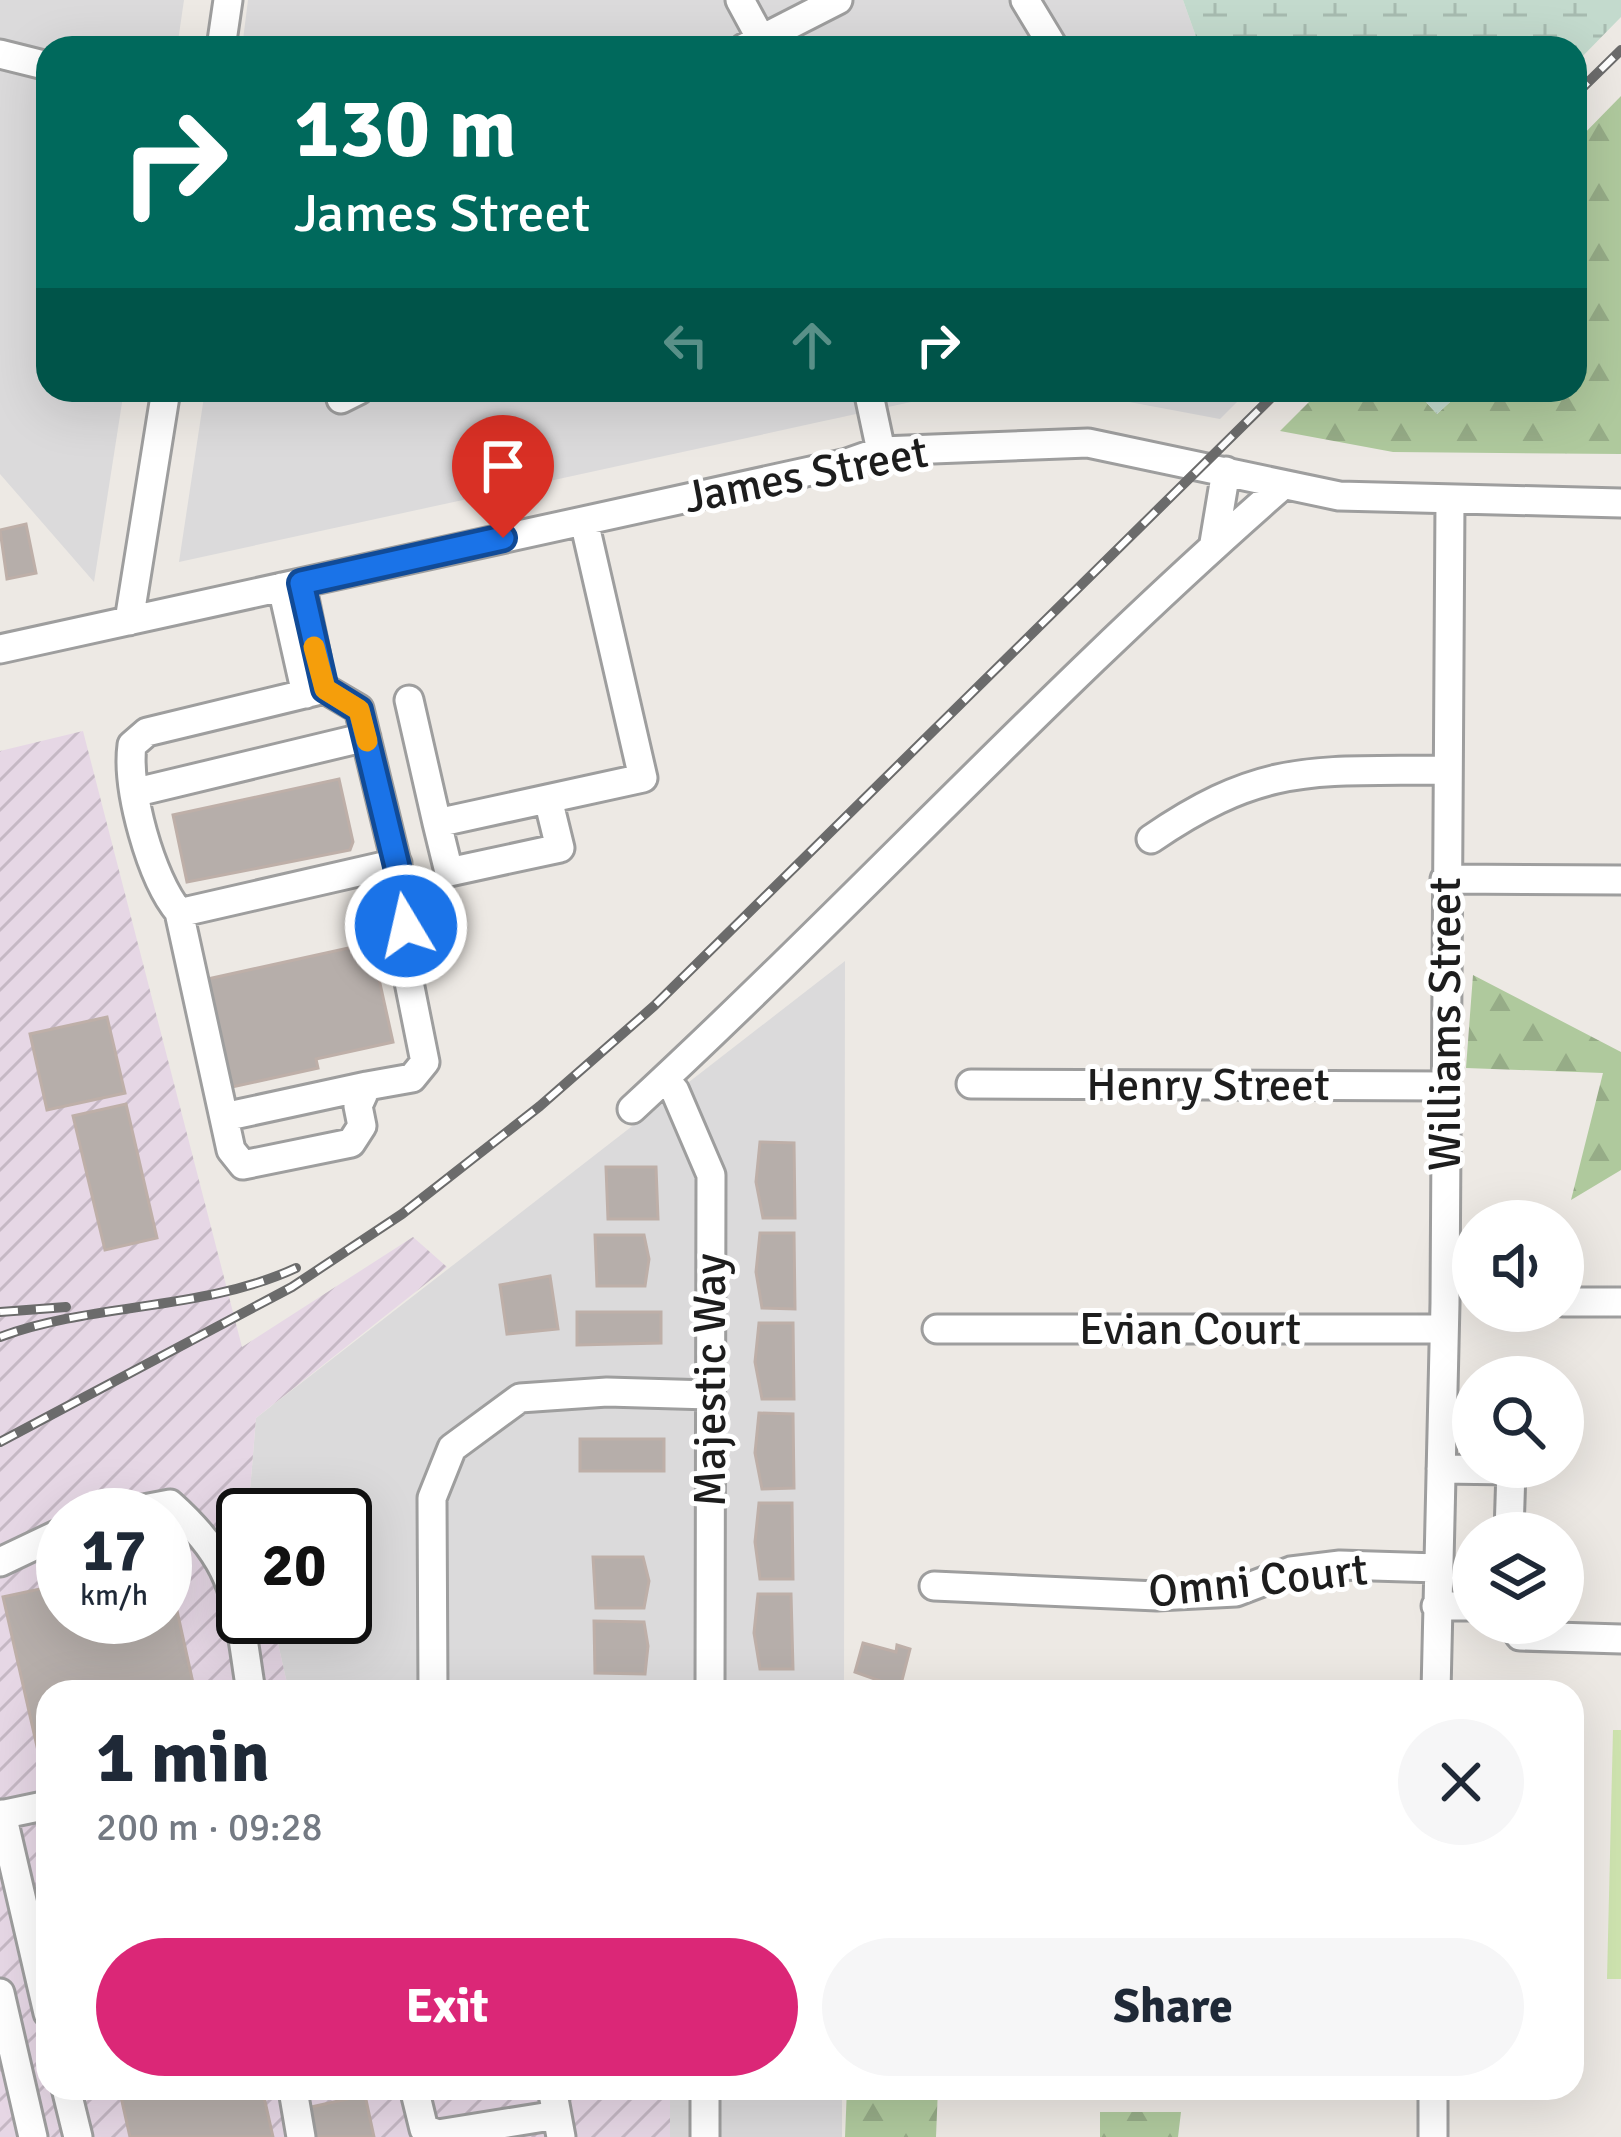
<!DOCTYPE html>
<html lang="en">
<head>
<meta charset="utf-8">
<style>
	:root { --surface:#fff; --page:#f6f6f7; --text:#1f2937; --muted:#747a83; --accent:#db2777 }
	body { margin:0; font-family:Signika,sans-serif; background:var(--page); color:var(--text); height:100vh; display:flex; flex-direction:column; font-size:45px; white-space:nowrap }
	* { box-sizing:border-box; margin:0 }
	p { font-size:39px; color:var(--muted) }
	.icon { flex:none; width:66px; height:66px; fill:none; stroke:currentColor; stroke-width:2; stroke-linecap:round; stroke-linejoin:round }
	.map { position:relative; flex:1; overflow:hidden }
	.side { position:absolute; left:36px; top:1680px; width:1548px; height:420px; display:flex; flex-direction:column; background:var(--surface); border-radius:36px; box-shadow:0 12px 48px #0002 }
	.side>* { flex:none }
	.guide { position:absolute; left:36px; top:36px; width:1551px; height:366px; border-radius:36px; box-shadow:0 12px 48px #0002; background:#00695c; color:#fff; overflow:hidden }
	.fabs { position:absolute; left:1452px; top:1200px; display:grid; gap:24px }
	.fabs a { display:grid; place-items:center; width:132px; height:132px; border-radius:50%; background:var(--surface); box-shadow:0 12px 48px #0002; font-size:60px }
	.speed { position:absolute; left:36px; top:1488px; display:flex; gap:24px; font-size:60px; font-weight:700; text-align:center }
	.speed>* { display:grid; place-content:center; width:156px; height:156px; border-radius:50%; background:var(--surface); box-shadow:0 12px 48px #0002; line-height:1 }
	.speed small { font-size:30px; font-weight:400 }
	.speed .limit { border:6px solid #111; border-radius:18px; background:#fff; color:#111 }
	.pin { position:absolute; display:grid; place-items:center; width:102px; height:102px; color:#fff; margin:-123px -51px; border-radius:50% 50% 50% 0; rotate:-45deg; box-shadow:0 0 12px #0007 }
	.pin .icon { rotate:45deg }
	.me { position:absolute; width:132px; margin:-66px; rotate:351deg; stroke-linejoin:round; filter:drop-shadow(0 0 9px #0008) }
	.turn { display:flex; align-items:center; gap:42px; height:252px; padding:0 60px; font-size:54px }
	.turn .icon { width:156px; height:156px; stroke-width:2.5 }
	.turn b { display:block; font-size:84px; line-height:102px }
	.lanes { display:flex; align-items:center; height:114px; padding:0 60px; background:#0003; justify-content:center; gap:60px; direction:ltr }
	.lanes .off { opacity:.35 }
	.round { display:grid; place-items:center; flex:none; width:126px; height:126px; border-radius:63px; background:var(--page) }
	.overview { display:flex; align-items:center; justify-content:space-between; height:204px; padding:0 60px }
	h1 { font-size:72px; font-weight:800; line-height:90px }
	.button { display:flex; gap:24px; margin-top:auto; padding:24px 60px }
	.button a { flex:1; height:138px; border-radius:72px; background:var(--accent); color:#fff; font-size:48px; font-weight:800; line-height:138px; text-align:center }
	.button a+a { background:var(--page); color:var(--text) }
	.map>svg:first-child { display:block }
	.residential { fill:#dbdadb }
	.industrial { fill:url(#industrial-furrows); fill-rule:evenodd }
	.grass { fill:#cee3af }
	.forest { fill:url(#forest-firs) }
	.wetland { fill:url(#wetland-marsh) }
	.building { fill:#b6aeaa; stroke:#beafa8; stroke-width:3 }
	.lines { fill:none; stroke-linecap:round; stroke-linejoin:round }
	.minor-casing { stroke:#9e9e9e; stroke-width:33 }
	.minor { stroke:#fff; stroke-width:27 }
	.rail-casing { stroke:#6b6b6b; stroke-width:10 }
	.rail { stroke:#fff; stroke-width:6; stroke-dasharray:18; stroke-linecap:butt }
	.route-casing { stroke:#114b97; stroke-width:30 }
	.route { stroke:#1a73e8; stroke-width:21 }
	.slow { stroke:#f59e0b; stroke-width:21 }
	.labels { text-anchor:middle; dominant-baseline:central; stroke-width:10; stroke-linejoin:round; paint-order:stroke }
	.street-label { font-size:45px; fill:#1d1d1d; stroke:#fff }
</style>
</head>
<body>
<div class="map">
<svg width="1621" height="2137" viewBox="0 0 1621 2137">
	<defs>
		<pattern id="industrial-furrows" width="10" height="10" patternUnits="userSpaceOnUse" patternTransform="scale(3)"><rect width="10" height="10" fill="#e6d7e5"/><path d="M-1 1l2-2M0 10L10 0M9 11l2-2" fill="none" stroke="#c5b8c4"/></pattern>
		<pattern id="forest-firs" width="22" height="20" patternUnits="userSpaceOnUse" patternTransform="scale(3)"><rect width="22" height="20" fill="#afc99d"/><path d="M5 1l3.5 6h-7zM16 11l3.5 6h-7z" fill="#96ac87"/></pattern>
		<pattern id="wetland-marsh" width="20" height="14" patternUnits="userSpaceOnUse" patternTransform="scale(3)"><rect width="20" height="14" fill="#c3dacd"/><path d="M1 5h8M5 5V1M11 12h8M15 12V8" fill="none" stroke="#a7bbb0"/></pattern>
	</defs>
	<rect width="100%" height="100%" fill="#ede9e4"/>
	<path class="residential" d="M0 0H184L177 48H48V390H124L94 582 0 474Z
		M248 0H1183L1200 48H242Z
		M205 390H1249L1220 419 1092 395 934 397 179 562Z
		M845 961 844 1692H289L272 1617H345V1515H248L256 1418Z
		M670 2088H842V2137H670Z"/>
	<path class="industrial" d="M83 731 242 1347 413 1237 447 1267 256 1418 248 1515H243V1617H272L289 1692H48V2088H670V2137H0V751ZM63 1515H165V1617H63Z"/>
	<path class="grass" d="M1613 1730H1621V1979H1607Z"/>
	<path class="forest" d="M1621 96V454L1393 452 1280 431 1321 390H1415L1437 414 1463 390H1575V143Z
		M1473 975 1621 1052V1170L1571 1200 1603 1073 1466 1068Z
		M847 2088H938L936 2137H845Z
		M1100 2112H1181L1178 2137H1100Z"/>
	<path class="wetland" d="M1183 0H1621V17L1575 64V48H1200Z
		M1415 390H1463L1437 414Z"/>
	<path class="building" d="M26 524 36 573 7 579 0 530Z
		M339 779 353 842 350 850 187 882 173 815Z
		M371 943 393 1042 316 1059 318 1068 232 1087 208 979Z
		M107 1017 125 1093 47 1110 30 1034Z
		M126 1104 157 1238 105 1250 73 1116Z
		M760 1142 794 1143 795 1218H763L756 1182Z
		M606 1167H656L658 1219H608Z
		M760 1233H794L795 1309 762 1308 756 1272Z
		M595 1235H644L649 1259 645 1286H597Z
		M550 1276 558 1329 507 1334 500 1285Z
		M577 1312H661V1343L577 1345Z
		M759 1323H793L794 1399H762L755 1362Z
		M759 1413 793 1414 794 1488 762 1489 755 1453Z
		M580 1439H664V1471H580Z
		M759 1503H792L793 1579H760L755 1542Z
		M593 1557H643L649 1581 644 1608H596Z
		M166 1561 195 1692H48V1772L43 1773 3 1597 63 1584V1617H165Z
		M758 1594H791L793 1669H760L754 1633Z
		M594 1621 644 1622 648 1646 645 1674 595 1673Z
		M863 1643 896 1652 897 1645 910 1649 900 1688 855 1672Z
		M758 1684H792L791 1692H758Z
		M594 1685 643 1686V1692H594Z
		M119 2088H262L273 2137H130Z
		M365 2095 374 2137H304L298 2110Z"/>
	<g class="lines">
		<g class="minor-casing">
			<path id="minor" d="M740 0 766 48
				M1025 0 1054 48
				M221 48 228 0
				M744 48 838 0
				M0 54 48 66
				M868 390 881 451
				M341 399 359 390
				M1214 543 1226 471
				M301 583 316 656
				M282 587 306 694
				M129 621 166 390
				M0 649 847 463 881 451 1088 443 1339 496 1621 503
				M325 689 359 709 404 895 403 952 425 1062 412 1078 367 1086 358 1106 362 1126 351 1143 243 1165 231 1150 179 912C151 879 126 789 132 745L147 732Z
				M409 700 437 823
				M137 792 366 737
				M548 799 560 848 449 872 437 823 643 778 584 521
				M1151 839C1265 761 1315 772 1447 770
				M1445 879 1621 880
				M179 913 397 863
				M665 1079 675 1091 711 1175 710 1692
				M971 1084 1445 1086
				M632 1109C853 905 1056 683 1283 485
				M224 1117 367 1086
				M1563 1302H1621
				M937 1329H1442
				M1441 1469 1511 1470 1509 1533
				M112 1515 170 1504C240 1566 237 1604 251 1692
				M0 1562 63 1532
				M934 1586 1157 1596 1236 1592 1291 1571 1340 1565 1438 1568
				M1436 1606H1473
				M1511 1623 1520 1636 1621 1639
				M433 1692 432 1498 452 1448 520 1398 607 1392 710 1395
				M1436 1692 1445 1303 1450 500
				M2 1814 48 2013
				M0 1815 48 1805
				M0 1993 33 2137
				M66 2088 78 2137
				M299 2088 294 2096 301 2137
				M414 2088 424 2129 438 2134 557 2115
				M552 2088 561 2137
				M705 2137V2088
				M1433 2137V2088"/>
		</g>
		<use href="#minor" class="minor"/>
		<g class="rail-casing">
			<path id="rail" d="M1575 95 1621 50
				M0 1312 66 1307
				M0 1337C95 1302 203 1311 296 1268
				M0 1442 292 1287 402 1214 540 1106 654 1006 1279 390"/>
		</g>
		<use href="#rail" class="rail"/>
	</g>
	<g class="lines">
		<g class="route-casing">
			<path id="route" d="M406 926 404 895 359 710 325 689 301 583 503 538"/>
		</g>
		<use href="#route" class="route"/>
		<path class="slow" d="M314 647 325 689 359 710 367 741"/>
	</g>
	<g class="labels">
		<g class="street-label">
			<text transform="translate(806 475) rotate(-11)">James Street</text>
			<text transform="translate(1445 1024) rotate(-90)">Williams Street</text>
			<text x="1208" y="1085">Henry Street</text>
			<text x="1190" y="1329">Evian Court</text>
			<text transform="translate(710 1380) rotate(-90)">Majestic Way</text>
			<text transform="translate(1258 1581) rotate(-6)">Omni Court</text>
		</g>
	</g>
</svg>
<div class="fabs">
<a><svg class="icon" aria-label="sound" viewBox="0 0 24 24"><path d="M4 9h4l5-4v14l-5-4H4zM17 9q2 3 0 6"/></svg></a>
<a><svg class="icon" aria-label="search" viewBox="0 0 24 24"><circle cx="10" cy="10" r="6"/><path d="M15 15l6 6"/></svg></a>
<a><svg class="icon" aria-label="layers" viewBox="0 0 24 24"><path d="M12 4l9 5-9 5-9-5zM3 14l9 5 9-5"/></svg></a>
</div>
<div class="speed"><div>17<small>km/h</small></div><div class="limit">20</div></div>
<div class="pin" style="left:503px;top:538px;background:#d93025"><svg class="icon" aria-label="arrive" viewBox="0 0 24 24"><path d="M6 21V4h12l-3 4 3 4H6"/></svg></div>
<svg class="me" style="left:406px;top:926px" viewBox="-20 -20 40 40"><circle r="17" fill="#1a73e8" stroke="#fff" stroke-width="3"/><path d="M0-11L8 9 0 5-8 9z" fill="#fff"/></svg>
<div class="guide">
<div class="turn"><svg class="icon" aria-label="right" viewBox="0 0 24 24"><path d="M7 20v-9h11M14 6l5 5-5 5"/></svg><div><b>130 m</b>James Street</div></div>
<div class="lanes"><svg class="icon off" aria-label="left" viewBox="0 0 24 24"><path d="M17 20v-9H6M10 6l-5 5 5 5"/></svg><svg class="icon off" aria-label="ahead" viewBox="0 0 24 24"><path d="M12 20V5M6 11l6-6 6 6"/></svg><svg class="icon" aria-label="right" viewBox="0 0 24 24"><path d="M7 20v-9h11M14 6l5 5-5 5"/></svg></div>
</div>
<section class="side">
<div class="overview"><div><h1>1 min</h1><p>200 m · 09:28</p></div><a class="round"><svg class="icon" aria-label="close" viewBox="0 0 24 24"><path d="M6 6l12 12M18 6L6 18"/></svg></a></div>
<div class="button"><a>Exit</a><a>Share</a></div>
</section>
</div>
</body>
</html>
